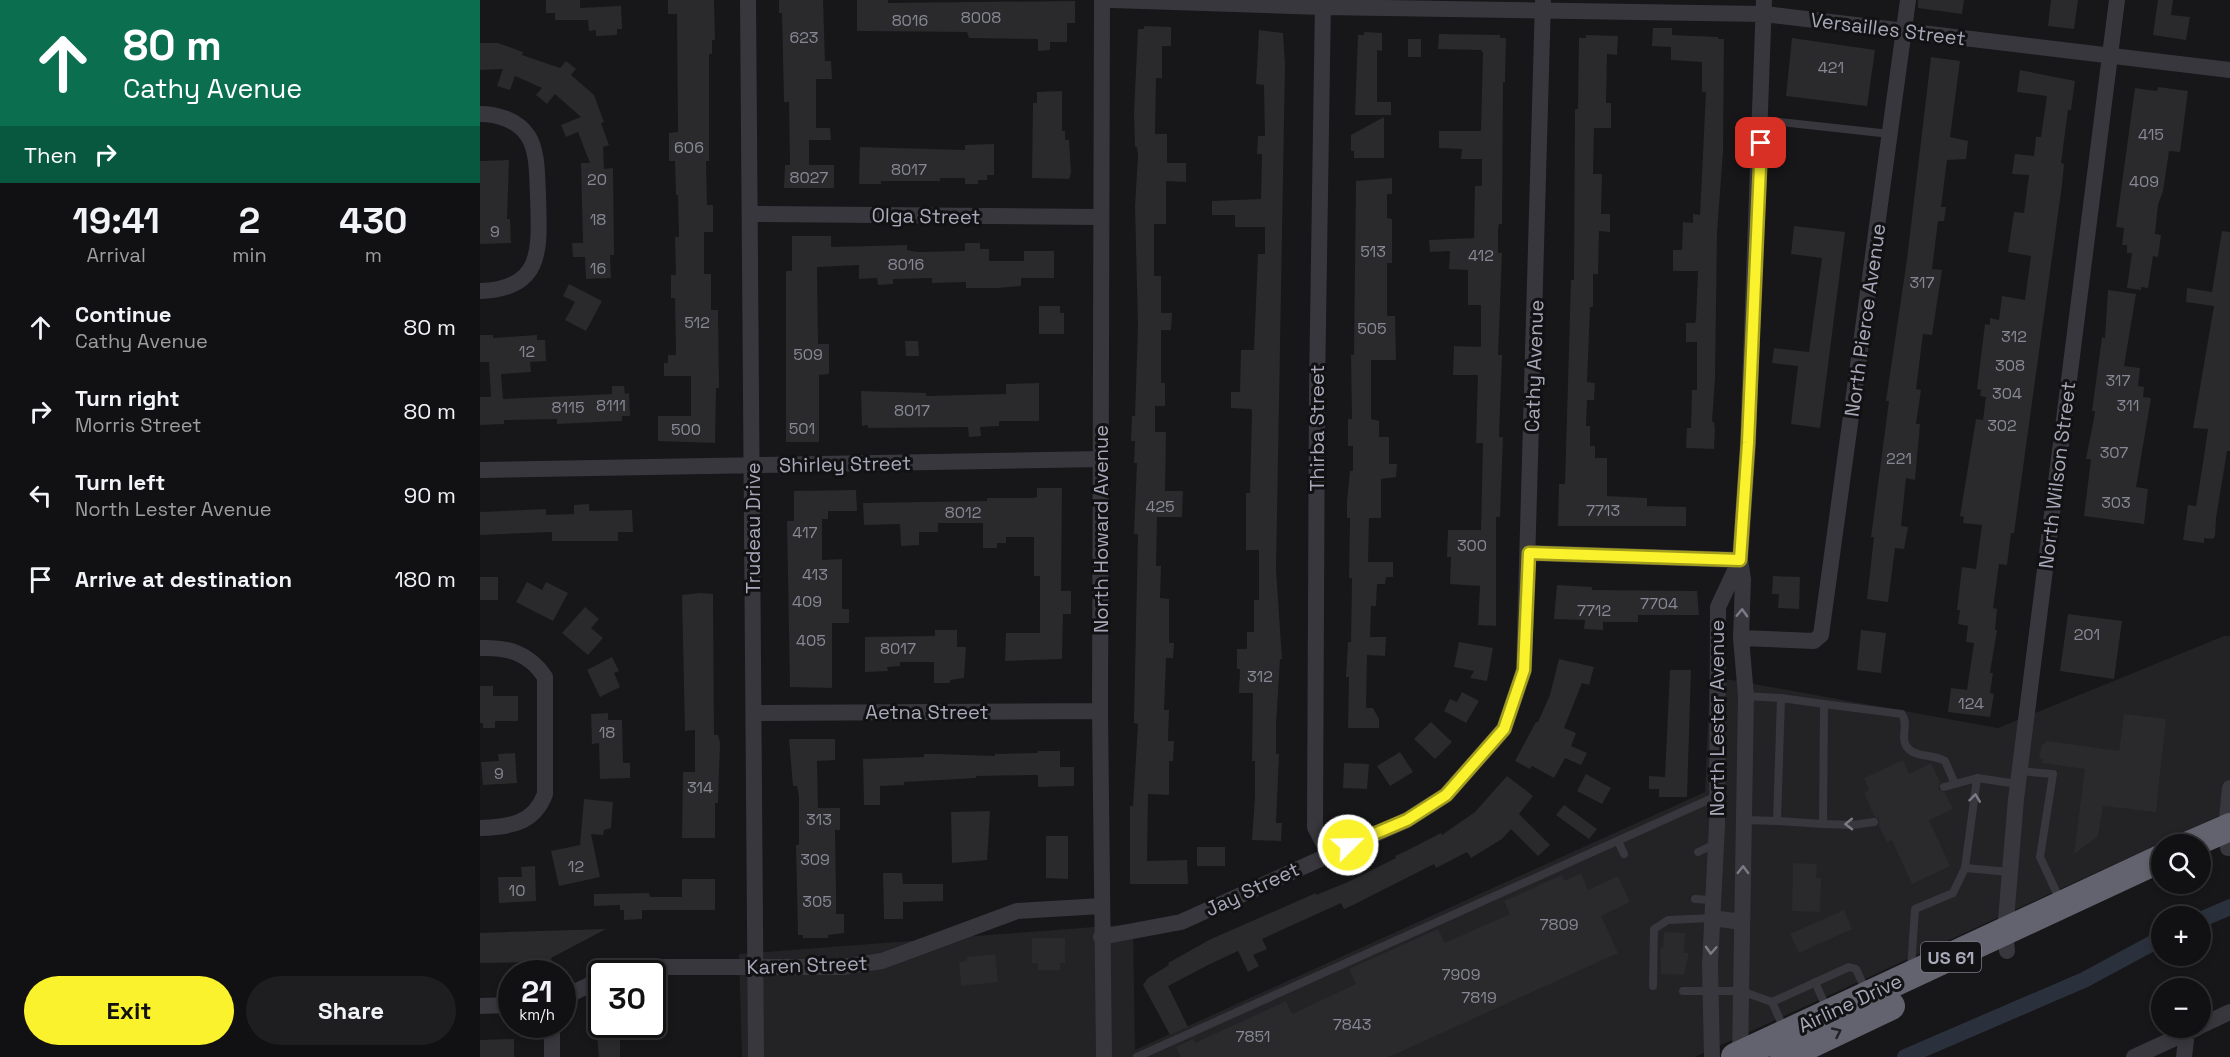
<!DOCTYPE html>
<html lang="en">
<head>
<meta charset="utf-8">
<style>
	:root { --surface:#111012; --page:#1e1e20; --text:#f1f3f6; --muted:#9c9d9f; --line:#303032; --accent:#faf22c }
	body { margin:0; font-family:"Space Grotesk",sans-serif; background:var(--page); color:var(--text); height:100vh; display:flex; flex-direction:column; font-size:22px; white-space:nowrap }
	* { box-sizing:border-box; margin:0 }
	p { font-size:20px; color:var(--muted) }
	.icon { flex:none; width:33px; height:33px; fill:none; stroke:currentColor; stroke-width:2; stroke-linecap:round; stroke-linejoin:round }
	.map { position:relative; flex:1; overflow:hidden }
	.drawer { display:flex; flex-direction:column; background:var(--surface); width:480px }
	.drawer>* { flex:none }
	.banner { background:#0b6e4f; color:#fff; overflow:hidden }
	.buttons { position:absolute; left:1671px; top:834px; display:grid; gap:12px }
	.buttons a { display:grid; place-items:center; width:60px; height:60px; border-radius:50%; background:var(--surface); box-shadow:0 3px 9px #0003,0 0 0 2px var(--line); font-size:30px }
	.speed { position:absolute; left:18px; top:960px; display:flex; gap:12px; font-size:30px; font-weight:700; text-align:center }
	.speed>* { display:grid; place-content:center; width:78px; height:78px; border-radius:50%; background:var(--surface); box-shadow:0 3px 9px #0003,0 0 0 2px var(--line); line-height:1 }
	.speed small { font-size:15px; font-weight:400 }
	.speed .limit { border:3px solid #111; border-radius:9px; background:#fff; color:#111 }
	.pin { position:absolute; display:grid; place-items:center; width:51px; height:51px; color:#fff; margin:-26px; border-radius:12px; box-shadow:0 3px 9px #0006 }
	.me { position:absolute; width:66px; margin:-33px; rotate:67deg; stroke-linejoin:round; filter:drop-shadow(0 0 4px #0008) }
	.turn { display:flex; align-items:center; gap:21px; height:126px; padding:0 24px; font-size:27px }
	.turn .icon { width:78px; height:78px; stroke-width:2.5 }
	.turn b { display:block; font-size:42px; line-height:51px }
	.then { display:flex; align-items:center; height:57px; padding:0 24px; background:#0003; gap:12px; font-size:22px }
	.eta { display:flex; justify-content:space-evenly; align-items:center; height:102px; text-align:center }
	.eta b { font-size:36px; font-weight:800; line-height:42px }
	.primary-button { display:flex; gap:12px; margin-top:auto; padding:12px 24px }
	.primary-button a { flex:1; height:69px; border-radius:36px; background:var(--accent); color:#111; font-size:24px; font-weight:800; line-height:69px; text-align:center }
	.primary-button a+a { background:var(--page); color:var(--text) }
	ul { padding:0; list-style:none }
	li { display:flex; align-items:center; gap:18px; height:84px; padding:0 24px }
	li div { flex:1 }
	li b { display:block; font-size:22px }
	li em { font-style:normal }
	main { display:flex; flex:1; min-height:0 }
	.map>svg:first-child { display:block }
	.built { fill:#232225 }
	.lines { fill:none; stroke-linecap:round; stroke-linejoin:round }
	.canal { stroke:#2b303d; stroke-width:16 }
	.building { fill:#2a292c }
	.lane { stroke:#38373d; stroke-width:8 }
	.street { stroke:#38373d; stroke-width:16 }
	.highway { stroke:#63636f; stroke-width:28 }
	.oneway { stroke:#7b7b87 }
	.oneway2 { stroke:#222125 }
	.route-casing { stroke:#a29d1d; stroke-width:15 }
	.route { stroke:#faf22c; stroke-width:10 }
	.labels { text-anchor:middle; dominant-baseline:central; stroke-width:6; stroke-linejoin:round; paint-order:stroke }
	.number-label { font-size:16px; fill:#878895 }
	.shield { fill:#121113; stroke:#7a7b87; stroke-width:1.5 }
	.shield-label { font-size:18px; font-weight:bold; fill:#a7a8b9 }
	.street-label { font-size:20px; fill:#a7a8b9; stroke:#121113 }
</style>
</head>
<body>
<main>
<section class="drawer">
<div class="banner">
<div class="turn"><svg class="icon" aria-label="ahead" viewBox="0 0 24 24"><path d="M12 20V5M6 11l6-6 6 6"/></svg><div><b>80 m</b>Cathy Avenue</div></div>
<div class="then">Then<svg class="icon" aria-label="right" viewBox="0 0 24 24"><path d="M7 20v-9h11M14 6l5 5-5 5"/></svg></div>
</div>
<div class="eta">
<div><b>19:41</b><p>Arrival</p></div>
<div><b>2</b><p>min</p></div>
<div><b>430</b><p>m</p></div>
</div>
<ul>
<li><svg class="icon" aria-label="ahead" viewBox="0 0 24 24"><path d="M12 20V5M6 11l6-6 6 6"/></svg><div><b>Continue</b><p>Cathy Avenue</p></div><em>80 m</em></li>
<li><svg class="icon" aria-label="right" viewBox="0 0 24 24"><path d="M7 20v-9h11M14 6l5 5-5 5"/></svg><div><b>Turn right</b><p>Morris Street</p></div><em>80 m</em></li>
<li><svg class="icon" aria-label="left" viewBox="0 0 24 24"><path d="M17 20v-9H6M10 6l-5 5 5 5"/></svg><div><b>Turn left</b><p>North Lester Avenue</p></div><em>90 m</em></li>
<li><svg class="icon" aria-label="arrive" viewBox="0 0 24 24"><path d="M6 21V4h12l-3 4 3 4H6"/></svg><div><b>Arrive at destination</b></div><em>180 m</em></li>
</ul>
<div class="primary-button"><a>Exit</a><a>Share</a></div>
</section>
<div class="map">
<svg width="1750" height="1057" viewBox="0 0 1750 1057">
	<rect width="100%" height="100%" fill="#171618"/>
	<path class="built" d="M1744 636H1750V811L1215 1057H262L259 954 653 924 655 1050 1225 792 1230 676 1518 728Z"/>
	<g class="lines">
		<path class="canal" d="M1720 920 1750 907
			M1425 1057 1604 980 1682 938"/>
	</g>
	<path class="building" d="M66 0H100V8L141 6 142 29H137V35L116 36V30L109 31 108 20H75V13H66Z
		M188 0H234L235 40H232V54H229V161H226L227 205H233V232H224V274H231V310H238L239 388H236L235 443 178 441V416H211V376H184V363H188V355H196L195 298H191V275H196L195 237H199L198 195H196L195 161H189V133L198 132 197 14H188Z
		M299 0H343L345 61H351L352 79H336V128H350L351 140H329V165H354V188H304L305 165H310L309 102H304L302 13H299Z
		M377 0H408V3L595 1V23H587V42H570V50L558 51V39L489 38 487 32 377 31Z
		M1438 0H1484L1482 14 1438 8Z
		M1571 0H1598L1594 29 1568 26Z
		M1678 0H1693L1691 15 1710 17 1706 40 1673 35Z
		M664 26 691 27V46H682V78H676L675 134H687V163H706V182L686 181V224H674V276H681V313H692L691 330H681V383H685V406H675V432H686L685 491H703L702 517H677L676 566H681L680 598 689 599V643H694L693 658H686L684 710H689L688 741H694L693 761H689V795L668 794 667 861 707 860 708 884H650V806H653L658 724 654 723V718L658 534H654L657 463H654L655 441H651L652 416H655L658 325 655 206 658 155 657 147H655L654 113 658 29H664Z
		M1173 28H1192V35L1238 37V39H1244L1243 151 1237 233 1235 378 1232 422H1234L1235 429 1234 449 1206 448 1207 428H1211L1212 390H1217V342H1206V323H1215L1216 319 1218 271H1193V250H1202L1203 222 1213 223V214L1220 215 1226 92H1222V62L1191 60V47L1172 46Z
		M779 30 803 33 805 65 796 570 802 659H800L796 725V754H799L796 823H802L801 841 772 840 775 796V761H772L773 693H759L760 669H757V649H767V632H774V600H779V550H766V493H770L772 411 771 409 751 408V392H760L761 350H774L778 254H785V227H755V215H732V201L781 199 782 154H777L778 136H785L784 85 776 84Z
		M884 32 902 33V51L897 50V102H911V115H875L878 35H884Z
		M959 34 1020 35V38H1026L1025 82H1023L1022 224H1019L1018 229V253H1022L1018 355H1022L1019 437H1023L1020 517H1016V626L998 625 1000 586 970 584 971 557H967L968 530H1001L1003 443H996L998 375H973L974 346 1001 347V305H988V270L969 269 970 251 950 252 949 240 994 238 995 186H1002V159H981L982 149 959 148V131H1001L1003 53 1001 50 958 49Z
		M1106 35 1138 36 1137 55 1127 54 1126 103H1131V128H1114L1113 174H1122L1121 214H1130V232L1119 231 1118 274H1113V307H1110L1107 382 1115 383 1114 400H1107L1106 426H1110V446H1115V458H1127V496L1167 498V506L1206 507V526H1078L1079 484H1085L1091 280H1094L1095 109H1098L1099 38H1106Z
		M1312 38 1395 50 1387 106 1306 96Z
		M928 39H941V57H928Z
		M0 43H18L43 52 42 55 80 68 86 61 96 69 91 75 114 95 124 122 121 123 129 145 123 147 124 169 133 168 134 255H130L131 278 106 279 105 257H93L92 243H103L101 163H110L98 132 86 137 81 125 101 117 75 94 67 104 56 95 62 88 35 76 30 90 17 86 23 69 0 70Z
		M1451 57 1480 61 1470 137 1488 141 1486 159 1467 160 1461 207H1466L1464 221H1458L1452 269 1462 270 1452 335 1443 334 1436 389 1441 390 1436 424H1440L1435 480 1426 478 1421 526 1428 527 1424 549 1415 548 1408 602 1387 599 1394 537H1391L1409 401H1406L1427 259Z
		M1540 70 1595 81 1591 110H1588L1581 163 1584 164 1582 185 1534 533H1531L1527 565 1519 564 1513 608 1517 609 1515 630H1517L1510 673H1513L1510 693 1514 694 1510 717 1468 712 1471 688 1487 690 1494 643 1486 642 1488 626 1478 624 1480 610H1477L1482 567 1496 569 1502 525 1483 523 1484 517 1480 516 1496 419 1503 420 1506 397 1500 396 1501 390 1497 389 1505 324 1510 325V318L1519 320 1522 296 1545 300 1551 256 1528 252 1534 212 1544 213 1549 175 1532 174 1535 154 1554 156 1556 137H1561L1567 96 1537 92Z
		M1678 87 1708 91 1700 152 1689 151 1683 191 1678 205 1675 234 1681 235 1678 257 1673 256 1668 288 1661 287V290L1647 288 1652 253H1647V245H1642L1644 228 1636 227 1655 88 1677 91Z
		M582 91V131H585V140H589L591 173 589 179 552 178 553 103H557V92Z
		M904 117V158H874V151H871V135Z
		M514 144V175H507V180H498V184H485V178H460V181H401V184H379L380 147 485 150V145Z
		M29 160 27 219H30L31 243 0 244V161Z
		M912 178V194H907V218L912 219V263H907V316H915L916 360H891V419L899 421V437H909V464H917L916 477 901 479V518H889L888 562H913V577H906L905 584H897L896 606H891L890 637H906L905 656 887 655 886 708H893L899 719V728H868L869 677H866L868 642H871L872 578H869L870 518H867V502L870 471H873V446H868V419H872L871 355H874L876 181Z
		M1314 226 1365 232 1340 428 1311 424 1318 366 1292 363 1294 348 1329 352 1342 258 1311 254Z
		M1742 231 1750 232V451H1747L1736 518 1735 536 1733 539 1724 538V543L1703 540 1708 505 1716 506 1723 463 1728 429 1713 428 1734 306 1706 302 1707 288 1732 292Z
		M312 236H351V247L427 245V250L437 252 485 251V243H500V249H509V261H544V251H574V278H541V286L517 288H486V282L452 283V278L413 279V284L398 285 397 278 379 279V265L337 267 338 344H349V374L339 375V442H306V271H312Z
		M89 284 122 301 106 331 85 320 95 302 83 296Z
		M1628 290 1656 294 1644 366 1660 368 1658 386 1664 387 1663 397 1671 398 1656 487 1668 489 1664 524 1604 516 1611 459H1606L1614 418 1615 411H1612L1622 337 1625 338Z
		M559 306H580V313H584V334H559Z
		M0 335H13V338L57 335V340H65L66 361 50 362 51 372 21 374 23 399 132 394V386H144L145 394 149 393 150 416H142V421L77 424V419L24 420V424L0 425V397H11L9 362H0Z
		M425 341H438L439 356H426Z
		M559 383V421H519V426L500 427 501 436 489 437 488 427 388 428V425L382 426 381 391 446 393V396L526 394V384Z
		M557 488H582L581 591H591V614H583L582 659 525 661 526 633H560V576H554V537H526V543H517V548H503V523H458V532H439V545L421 546 420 524 384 525 383 503 507 501V498H552L557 497Z
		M376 490 377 511H348V519H342V560L362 559V609H369V623H352V688L310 687 307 521H314V491Z
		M109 504V511L152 510 153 532H138V541H72V532L0 535V512L66 509V515L94 514V505Z
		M1293 576 1320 577 1319 609 1298 608 1299 594H1292Z
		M0 577H18V600H0Z
		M47 582 62 590 66 582 88 593 73 621 36 602Z
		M1077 585 1112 587V590L1217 591 1219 615H1158V622H1123V630L1104 629 1105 620 1074 619Z
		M220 593 233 594 234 735H238L240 743 238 803H235V838H202L203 772H215V730L205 731 202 595Z
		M105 607 119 619 111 628 123 638 108 655 82 633Z
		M1588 614 1642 621 1634 679 1580 671Z
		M455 630H477V647H486L484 678 470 680V683H454V662H420V666L407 667 408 671 385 672V637L455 636Z
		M1381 630 1406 633 1401 673 1377 670Z
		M979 642 1013 648 1007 681 990 678 994 671 974 667Z
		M132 657 139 671 134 673 140 687 120 697 107 670Z
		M1079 659 1114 667 1109 685 1102 683 1084 728 1096 733 1091 746 1107 753 1101 765 1085 758 1074 778 1052 766 1050 769 1035 761 1056 722H1058L1070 695Z
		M1190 670H1211L1207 797H1179V789H1169V776L1185 777Z
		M0 686H13V696H38V721H15V728H3V723H0Z
		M982 692 999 701 986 723 964 711 970 699 977 702Z
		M128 713V720H142L143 763H150V778L120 779 119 743 112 744 111 714Z
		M1644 714 1686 719 1676 812 1623 806 1618 836 1594 854 1605 769 1562 763 1563 759H1559L1562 744H1565L1566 741 1639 751Z
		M951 722 972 742 955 759 934 739Z
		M309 739H355V760L337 761 338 808H360V830H355L356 893V914H364V933L348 935V938H323V935H318L316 845H319V797L317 786H313Z
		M558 751H580V767H594V786L558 787V775L496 776V778L424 782V785L400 786V805H384L383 759 444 757V754H457L515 756V754L558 753Z
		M920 752 933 772 910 786 897 766Z
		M35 753 37 783 3 785 1 762 19 761 18 754Z
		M1423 760 1429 774 1451 763 1460 782 1458 789 1465 793 1473 809 1449 820 1470 866 1432 884 1412 840 1407 842 1399 826V819L1394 816 1384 793 1389 790 1384 778Z
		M864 763 889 764 887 789 863 788Z
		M1106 774 1131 788 1122 804 1097 791Z
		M1027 776 1053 796 1039 814 1070 845 1058 856 1031 829 1022 839 991 858 987 852 956 868 954 864 871 906 864 909 861 903 782 939 787 949 773 955 779 966 768 972 758 951 730 964 688 986 708 1027 690 1035 663 985 668 978 689 965 688 963 731 939 836 893V895L868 882 916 858 915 856 928 850 961 833 962 835 995 812Z
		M104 799 133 802 131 828 124 830 123 835 111 834 120 877 79 886 71 851 100 845Z
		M1084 805 1117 829 1109 839 1076 815Z
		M510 811 507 860 472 863 471 812Z
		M566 836H588V879L566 878Z
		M717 847H745V866H717Z
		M1313 863 1337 864 1336 878H1341L1340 912 1312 911Z
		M55 866 56 901 19 903 18 877H42L41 867Z
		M403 873H422L423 884H463V901L423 902V919H404Z
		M1101 873 1108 890 1138 876 1150 902 1121 916 1138 953 909 1057H701L696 1047 713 1039 715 1043 806 1001 812 1014 876 984 869 969 958 929 965 943 1030 914 1024 901 1082 875 1085 881Z
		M202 879H235V910H162V919L144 920V910H140V905L114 906V894L169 893 170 897H202Z
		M1364 910 1372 929 1319 953 1310 934Z
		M126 929 71 958 72 962 0 963V933Z
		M1184 932 1205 933 1204 953H1209L1204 975 1181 974 1180 947 1183 948Z
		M552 938H585V963H580V970H558V963H552Z
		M515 954 518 982 481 986 479 962 487 961V957Z
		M116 1024H140V1057H119Z
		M34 1039V1057H0V1040Z"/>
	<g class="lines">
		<path class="lane" d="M1282 120 1410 134
			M1266 696 1301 698 1297 821 1343 824 1344 704 1422 714C1427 722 1424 729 1424 738 1425 759 1452 753 1465 761L1475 784
			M1301 698 1344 704
			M1539 771 1573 774 1560 857 1581 902
			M1464 787 1497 778 1538 784
			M1264 820 1297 821
			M1343 824 1372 825 1394 822
			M1138 841 1144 854
			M1218 852 1235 844
			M1485 868 1530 872
			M1215 899 1233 900
			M1431 969 1435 909 1473 893 1485 868 1497 778
			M1335 982 1347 1009
			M1173 986 1174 929 1188 920 1232 918
			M1203 991H1261L1292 1002 1305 1031
			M1292 1002 1369 967 1376 969 1386 991
			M657 1057 1237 796"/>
		<path class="street" d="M268 0 276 1057
			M622 0 620 711 624 1057
			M632 0 843 7 1284 14 1750 70
			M843 0 837 388 835 827 849 854
			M0 114C17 114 38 120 48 136 58 151 57 177 58 195 59 245 66 289 0 291
			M271 214 620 217
			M0 470 622 459
			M1049 553 1260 560
			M1261 638 1334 641 1341 635 1428 0
			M0 648C28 647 49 653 65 677V794C54 824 29 827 0 828
			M274 713 620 711
			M1748 848 1746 829 1750 788
			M1232 918 1262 922
			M621 937 701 922 927 820 966 795 1024 729 1044 670 1063 0
			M1527 951 1525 932 1536 799 1637 0
			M133 974 147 967H362L402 961 537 911 621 906
			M82 998 122 979
			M0 1006 32 1005
			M72 1024V1057
			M1720 1026 1750 1012
			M1232 1057 1230 965 1237 825 1238 607 1260 560
			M1260 1057 1266 696 1261 638 1263 579 1260 560 1268 443 1284 0
			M1654 1057 1717 1028
			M1704 1057 1707 1032"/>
		<path class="highway" d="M1711 844 1750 827
			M1255 1057 1682 858
			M1304 1057 1411 1006"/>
	</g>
	<defs><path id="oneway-chevron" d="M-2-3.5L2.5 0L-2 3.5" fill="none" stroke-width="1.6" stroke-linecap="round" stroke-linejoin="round" transform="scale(1.5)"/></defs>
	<g class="oneway">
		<use href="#oneway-chevron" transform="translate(1262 613) rotate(-88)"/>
		<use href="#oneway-chevron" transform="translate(1495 798) rotate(-83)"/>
		<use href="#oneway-chevron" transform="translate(1369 824) rotate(179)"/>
		<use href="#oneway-chevron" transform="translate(1263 870) rotate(-89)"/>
		<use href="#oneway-chevron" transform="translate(1231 950) rotate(93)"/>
	</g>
	<use class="oneway2" href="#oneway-chevron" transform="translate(1357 1032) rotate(-25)"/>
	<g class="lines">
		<g class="route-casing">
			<path id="route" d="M868 845 927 820 966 795 1024 729 1044 670 1049 553 1260 560 1268 443 1281 143"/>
		</g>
		<use href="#route" class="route"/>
	</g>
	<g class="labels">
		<g class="number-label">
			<text x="501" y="17">8008</text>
			<text x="430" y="20">8016</text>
			<text x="324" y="37">623</text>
			<text x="1351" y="67">421</text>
			<text x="1671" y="134">415</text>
			<text x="209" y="147">606</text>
			<text x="429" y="169">8017</text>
			<text x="329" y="177">8027</text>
			<text x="117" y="179">20</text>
			<text x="1664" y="181">409</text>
			<text x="118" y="219">18</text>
			<text x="15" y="231">9</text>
			<text x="893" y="251">513</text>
			<text x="1001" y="255">412</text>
			<text x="426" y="264">8016</text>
			<text x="118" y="268">16</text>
			<text x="1442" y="282">317</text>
			<text x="217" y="322">512</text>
			<text x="892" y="328">505</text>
			<text x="1534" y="336">312</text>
			<text x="47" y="351">12</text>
			<text x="328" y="354">509</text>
			<text x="1530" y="365">308</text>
			<text x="1638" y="380">317</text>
			<text x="1527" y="393">304</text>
			<text x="131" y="405">8111</text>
			<text x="1648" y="405">311</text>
			<text x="88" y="407">8115</text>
			<text x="432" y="410">8017</text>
			<text x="1522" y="425">302</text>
			<text x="322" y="428">501</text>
			<text x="206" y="429">500</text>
			<text x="1634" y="452">307</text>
			<text x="1419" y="458">221</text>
			<text x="1636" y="502">303</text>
			<text x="680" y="506">425</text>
			<text x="1123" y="510">7713</text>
			<text x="483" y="512">8012</text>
			<text x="325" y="532">417</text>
			<text x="992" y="545">300</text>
			<text x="335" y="574">413</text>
			<text x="327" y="601">409</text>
			<text x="1179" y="603">7704</text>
			<text x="1114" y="610">7712</text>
			<text x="1607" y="634">201</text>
			<text x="331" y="640">405</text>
			<text x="418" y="648">8017</text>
			<text x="780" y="676">312</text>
			<text x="1491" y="703">124</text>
			<text x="127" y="732">18</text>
			<text x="19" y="773">9</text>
			<text x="220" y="787">314</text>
			<text x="339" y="819">313</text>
			<text x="335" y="859">309</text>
			<text x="96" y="866">12</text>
			<text x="37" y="890">10</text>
			<text x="337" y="901">305</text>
			<text x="1079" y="924">7809</text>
			<text x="981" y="974">7909</text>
			<text x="999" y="997">7819</text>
			<text x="872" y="1024">7843</text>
			<text x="773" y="1036">7851</text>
		</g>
		<rect class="shield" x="1441" y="942" width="60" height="30" rx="4.5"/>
		<g class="shield-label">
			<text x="1471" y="957">US 61</text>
		</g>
		<g class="street-label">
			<text transform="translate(1408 29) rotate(7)">Versailles Street</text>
			<text transform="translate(446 216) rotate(1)">Olga Street</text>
			<text transform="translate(1385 320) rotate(-82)">North Pierce Avenue</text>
			<text transform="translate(1054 366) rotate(-88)">Cathy Avenue</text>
			<text transform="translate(837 428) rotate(-90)">Thirba Street</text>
			<text transform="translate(365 464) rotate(-1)">Shirley Street</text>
			<text transform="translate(1577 475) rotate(-83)">North Wilson Street</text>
			<text transform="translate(273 528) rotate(-90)">Trudeau Drive</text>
			<text transform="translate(621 529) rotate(-90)">North Howard Avenue</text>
			<text x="447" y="712">Aetna Street</text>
			<text transform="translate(1237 718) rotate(-90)">North Lester Avenue</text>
			<text transform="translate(772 889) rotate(-25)">Jay Street</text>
			<text transform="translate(327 965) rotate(-2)">Karen Street</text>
			<text transform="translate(1370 1003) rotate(-25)">Airline Drive</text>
		</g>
	</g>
</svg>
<div class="buttons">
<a><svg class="icon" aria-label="search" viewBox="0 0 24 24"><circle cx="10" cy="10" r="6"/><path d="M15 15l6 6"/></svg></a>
<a>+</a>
<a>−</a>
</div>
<div class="speed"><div>21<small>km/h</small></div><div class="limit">30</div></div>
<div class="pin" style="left:1281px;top:143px;background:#d93025"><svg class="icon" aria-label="arrive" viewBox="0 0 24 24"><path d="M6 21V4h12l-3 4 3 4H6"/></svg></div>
<svg class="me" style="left:868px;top:845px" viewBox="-20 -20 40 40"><circle r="17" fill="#faf22c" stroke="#fff" stroke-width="3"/><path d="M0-11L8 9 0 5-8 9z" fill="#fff"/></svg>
</div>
</main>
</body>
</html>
